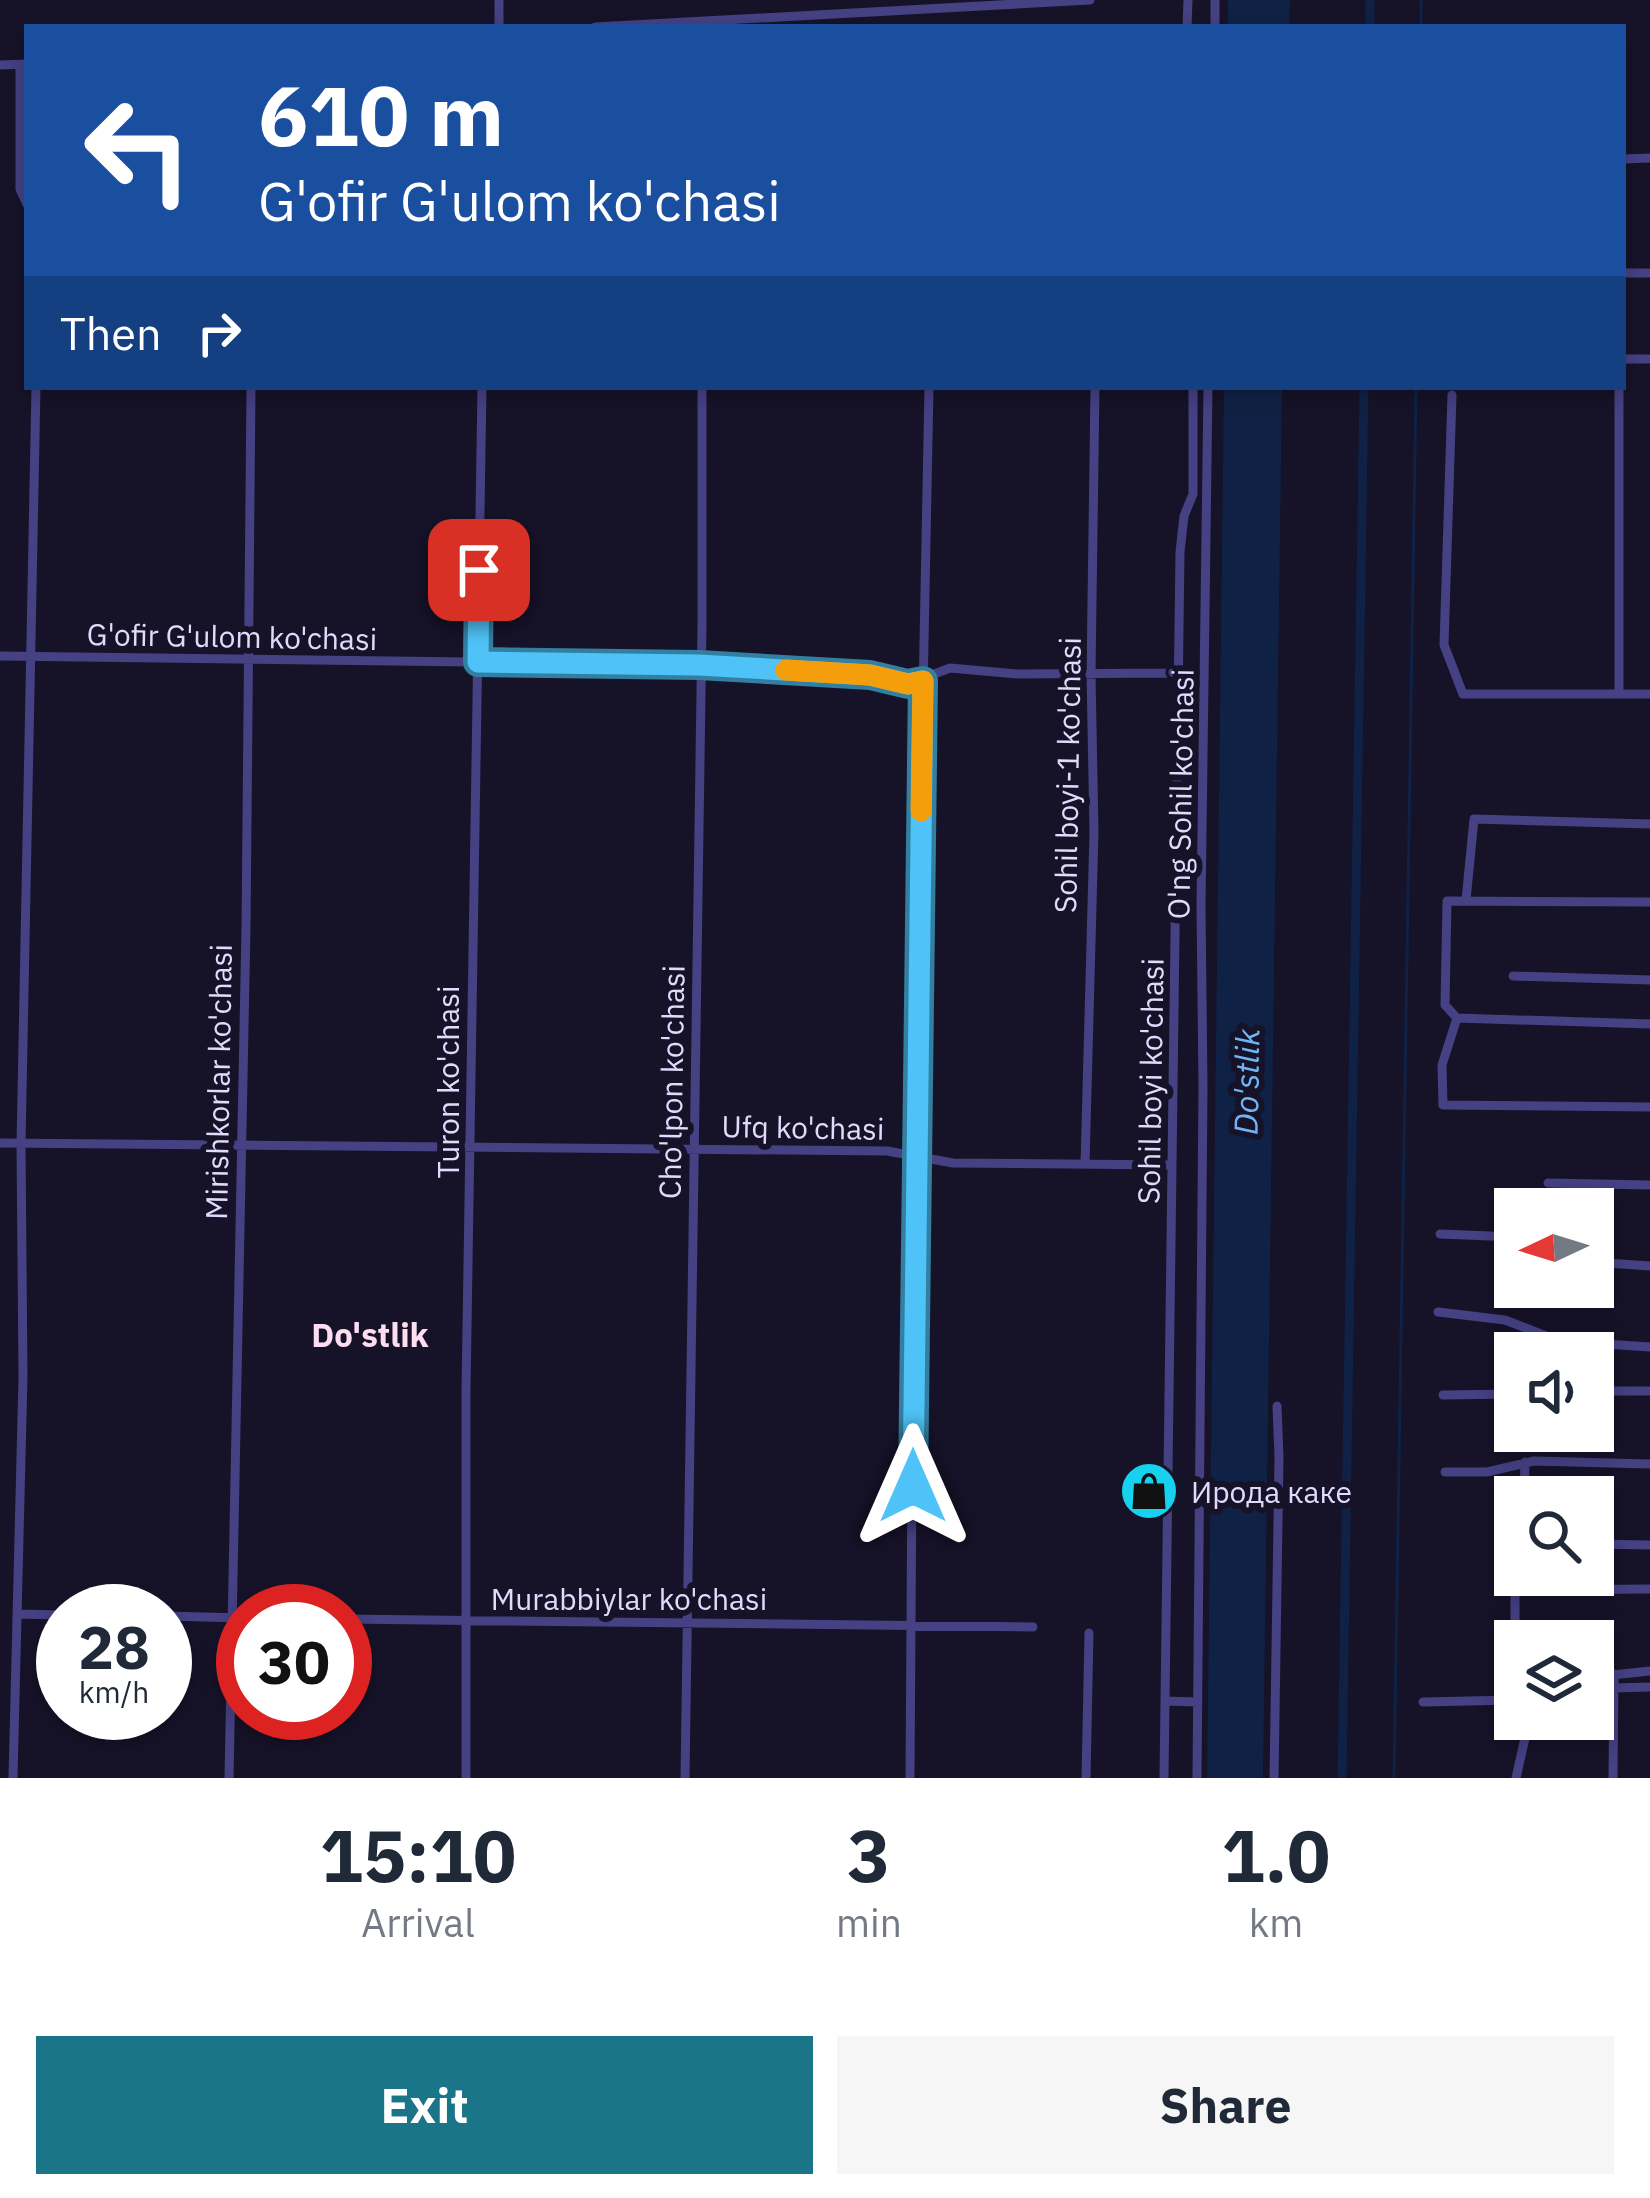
<!DOCTYPE html>
<html lang="en">
<head>
<meta charset="utf-8">
<style>
	:root { --surface:#fff; --page:#f6f6f7; --text:#1f2937; --muted:#747a83; --accent:#1b7589 }
	body { margin:0; font-family:"IBM Plex Sans",sans-serif; background:var(--page); color:var(--text); height:100vh; display:flex; flex-direction:column; font-size:45px; white-space:nowrap }
	* { box-sizing:border-box; margin:0 }
	p { font-size:39px; color:var(--muted) }
	.icon { flex:none; width:66px; height:66px; fill:none; stroke:currentColor; stroke-width:2; stroke-linecap:round; stroke-linejoin:round }
	.map { position:relative; height:1778px; overflow:hidden }
	.panel { display:flex; flex-direction:column; background:var(--surface); flex:1 }
	.panel>* { flex:none }
	.banner { position:absolute; left:24px; top:24px; width:1602px; height:366px; border-radius:0px; box-shadow:0 6px 18px #0003; background:#1a4fa0; color:#fff; overflow:hidden }
	.needle { width:78px; rotate:266deg }
	.buttons { position:absolute; left:1494px; top:1188px; display:grid; gap:24px }
	.buttons a { display:grid; place-items:center; width:120px; height:120px; border-radius:0px; background:var(--surface); box-shadow:0 6px 18px #0003; font-size:60px }
	.speed { position:absolute; left:36px; top:1584px; display:flex; gap:24px; font-size:60px; font-weight:700; text-align:center }
	.speed>* { display:grid; place-content:center; width:156px; height:156px; border-radius:50%; background:var(--surface); box-shadow:0 6px 18px #0003; line-height:1 }
	.speed small { font-size:30px; font-weight:400 }
	.speed .limit { border:18px solid #d22; background:#fff; color:#111 }
	.pin { position:absolute; display:grid; place-items:center; width:102px; height:102px; color:#fff; margin:-51px; border-radius:24px; box-shadow:0 6px 18px #0006 }
	.me { position:absolute; width:132px; margin:-66px; rotate:0deg; stroke-linejoin:round; filter:drop-shadow(0 0 9px #0008) }
	.turn { display:flex; align-items:center; gap:42px; height:252px; padding:0 36px; font-size:54px }
	.turn .icon { width:156px; height:156px; stroke-width:2.5 }
	.turn b { display:block; font-size:84px; line-height:102px }
	.then { display:flex; align-items:center; height:114px; padding:0 36px; background:#0003; gap:24px; font-size:45px }
	.eta { display:flex; justify-content:space-evenly; align-items:center; height:204px; text-align:center }
	.eta b { font-size:72px; font-weight:700; line-height:84px }
	.button { display:flex; gap:24px; margin-top:auto; padding:24px 36px }
	.button a { flex:1; height:138px; border-radius:0px; background:var(--accent); color:#fff; font-size:48px; font-weight:700; line-height:138px; text-align:center }
	.button a+a { background:var(--page); color:var(--text) }
	.map>svg:first-child { display:block }
	.water { fill:#0f2144 }
	.lines { fill:none; stroke-linecap:round; stroke-linejoin:round }
	.stream { stroke:#0f2144; stroke-width:3 }
	.canal { stroke:#0f2144; stroke-width:9 }
	.minor { stroke:#454183; stroke-width:9 }
	.route-casing { stroke:#337fa1; stroke-width:30 }
	.route { stroke:#4fc3f7; stroke-width:21 }
	.slow { stroke:#f59e0b; stroke-width:21 }
	.labels { text-anchor:middle; dominant-baseline:central; stroke-width:12; stroke-linejoin:round; paint-order:stroke }
	.street-label { font-size:30px; fill:#e0dbfc; stroke:#161228 }
	.poi-label { font-size:30px; fill:#e0dbfc; stroke:#161228; text-anchor:start }
	.water-label { font-size:33px; font-style:italic; fill:#71b4f5; stroke:#161228 }
	.neighbourhood-label { font-size:33px; font-weight:bold; fill:#fdddf0; stroke:#161228 }
</style>
</head>
<body>
<div class="map">
<svg width="1650" height="1778" viewBox="0 0 1650 1778">
	<rect width="100%" height="100%" fill="#161228"/>
	<path class="water" d="M1228 0H1290L1289 27H1228Z
		M1224 387H1282L1263 1778H1207Z"/>
	<g class="lines">
		<path class="stream" d="M1421 27V0
			M1394 1778 1416 387"/>
		<path class="canal" d="M1370 27V0
			M1342 1778 1364 387"/>
		<path class="minor" d="M499 0V27
			M595 27 1090 0
			M1187 27 1188 0
			M1215 27V0
			M0 65 27 64
			M20 65V189L27 204
			M1623 159 1650 158
			M1623 273H1650
			M1623 359H1650
			M1452 395 1444 645 1463 694H1650
			M0 656 699 665 870 675 908 684 950 668 1017 674 1179 673
			M1619 694V387
			M1466 900 1474 819 1650 824
			M1650 902 1447 901 1445 1005 1457 1018 1442 1065 1443 1105 1650 1107
			M1513 976 1650 980
			M1457 1018 1650 1024
			M0 1143 887 1151 953 1163 1172 1165
			M1085 1164 1094 832 1091 674 1095 387
			M1548 1183 1650 1185
			M1440 1234 1515 1237
			M1593 1262 1650 1266
			M1438 1312 1505 1320 1559 1341 1650 1347
			M1593 1391H1650
			M1443 1395 1515 1394
			M1445 1472H1487L1534 1461 1650 1464
			M1524 1497 1525 1462
			M1593 1544 1650 1545
			M1515 1571V1655
			M1513 1590 1650 1589
			M17 1614 63 1615
			M165 1616 243 1618
			M345 1619 1033 1627
			M1593 1677 1650 1671
			M1614 1688 1650 1687
			M1165 1701 1198 1702
			M1423 1702 1515 1700
			M13 1778 23 1377 21 1144 36 387
			M229 1778 246 928 251 387
			M466 1778V1390L482 387
			M685 1778 702 625V387
			M910 1778 914 1155 929 387
			M1086 1778 1089 1633
			M1164 1778 1180 552 1184 516 1193 494V387
			M1197 1778 1203 1088 1201 906 1208 387
			M1274 1778 1279 1457 1277 1406
			M1516 1778 1525 1738V1719
			M1613 1778 1614 1674"/>
	</g>
	<g class="lines">
		<g class="route-casing">
			<path id="route" d="M479 570 478 662 699 665 870 675 908 684 923 681 913 1486"/>
		</g>
		<use href="#route" class="route"/>
		<path class="slow" d="M786 670 870 675 908 684 923 681 921 811"/>
	</g>
	<defs>
		<g id="shop-disc" transform="scale(3)"><circle r="9.5" fill="#16d2ee" stroke="#161228"/><path d="M-5-2.5h2.3a2.7 3.5 0 0 1 5.4 0H5L5.5 6h-11ZM-1.5-2.5h3a1.5 2.3 0 0 0-3 0Z" fill="#111"/></g>
	</defs>
	<g fill-rule="evenodd">
		<use href="#shop-disc" x="1149" y="1491"/>
	</g>
	<g class="labels">
		<g class="street-label">
			<text transform="translate(232 636) rotate(1)">G'ofir G'ulom ko'chasi</text>
			<text transform="translate(1067 775) rotate(-89)">Sohil boyi-1 ko'chasi</text>
			<text transform="translate(1180 794) rotate(-89)">O'ng Sohil ko'chasi</text>
			<text transform="translate(1150 1081) rotate(-89)">Sohil boyi ko'chasi</text>
			<text transform="translate(218 1082) rotate(-89)">Mirishkorlar ko'chasi</text>
			<text transform="translate(447 1082) rotate(-90)">Turon ko'chasi</text>
			<text transform="translate(671 1082) rotate(-89)">Cho'lpon ko'chasi</text>
			<text transform="translate(803 1127) rotate(1)">Ufq ko'chasi</text>
			<text x="629" y="1598">Murabbiylar ko'chasi</text>
		</g>
		<g class="poi-label">
			<text x="1191" y="1491">Ирода каке</text>
		</g>
		<g class="water-label">
			<text transform="translate(1246 1082) rotate(-89)">Do'stlik</text>
		</g>
		<g class="neighbourhood-label">
			<text x="370" y="1334">Do'stlik</text>
		</g>
	</g>
</svg>
<div class="buttons">
<a><svg class="needle" viewBox="-14 -14 28 28"><path d="M0-13l5 13h-10z" fill="#e53935"/><path d="M0 13l5-13h-10z" fill="#747a83"/></svg></a>
<a><svg class="icon" aria-label="sound" viewBox="0 0 24 24"><path d="M4 9h4l5-4v14l-5-4H4zM17 9q2 3 0 6"/></svg></a>
<a><svg class="icon" aria-label="search" viewBox="0 0 24 24"><circle cx="10" cy="10" r="6"/><path d="M15 15l6 6"/></svg></a>
<a><svg class="icon" aria-label="layers" viewBox="0 0 24 24"><path d="M12 4l9 5-9 5-9-5zM3 14l9 5 9-5"/></svg></a>
</div>
<div class="speed"><div>28<small>km/h</small></div><div class="limit">30</div></div>
<div class="pin" style="left:479px;top:570px;background:#d93025"><svg class="icon" aria-label="arrive" viewBox="0 0 24 24"><path d="M6 21V4h12l-3 4 3 4H6"/></svg></div>
<svg class="me" style="left:913px;top:1486px" viewBox="-20 -20 40 40"><path d="M0-17L14 15 0 8-14 15z" fill="#4fc3f7" stroke="#fff" stroke-width="4"/></svg>
<div class="banner">
<div class="turn"><svg class="icon" aria-label="left" viewBox="0 0 24 24"><path d="M17 20v-9H6M10 6l-5 5 5 5"/></svg><div><b>610 m</b>G'ofir G'ulom ko'chasi</div></div>
<div class="then">Then<svg class="icon" aria-label="right" viewBox="0 0 24 24"><path d="M7 20v-9h11M14 6l5 5-5 5"/></svg></div>
</div>
</div>
<section class="panel">
<div class="eta">
<div><b>15:10</b><p>Arrival</p></div>
<div><b>3</b><p>min</p></div>
<div><b>1.0</b><p>km</p></div>
</div>
<div class="button"><a>Exit</a><a>Share</a></div>
</section>
</body>
</html>
